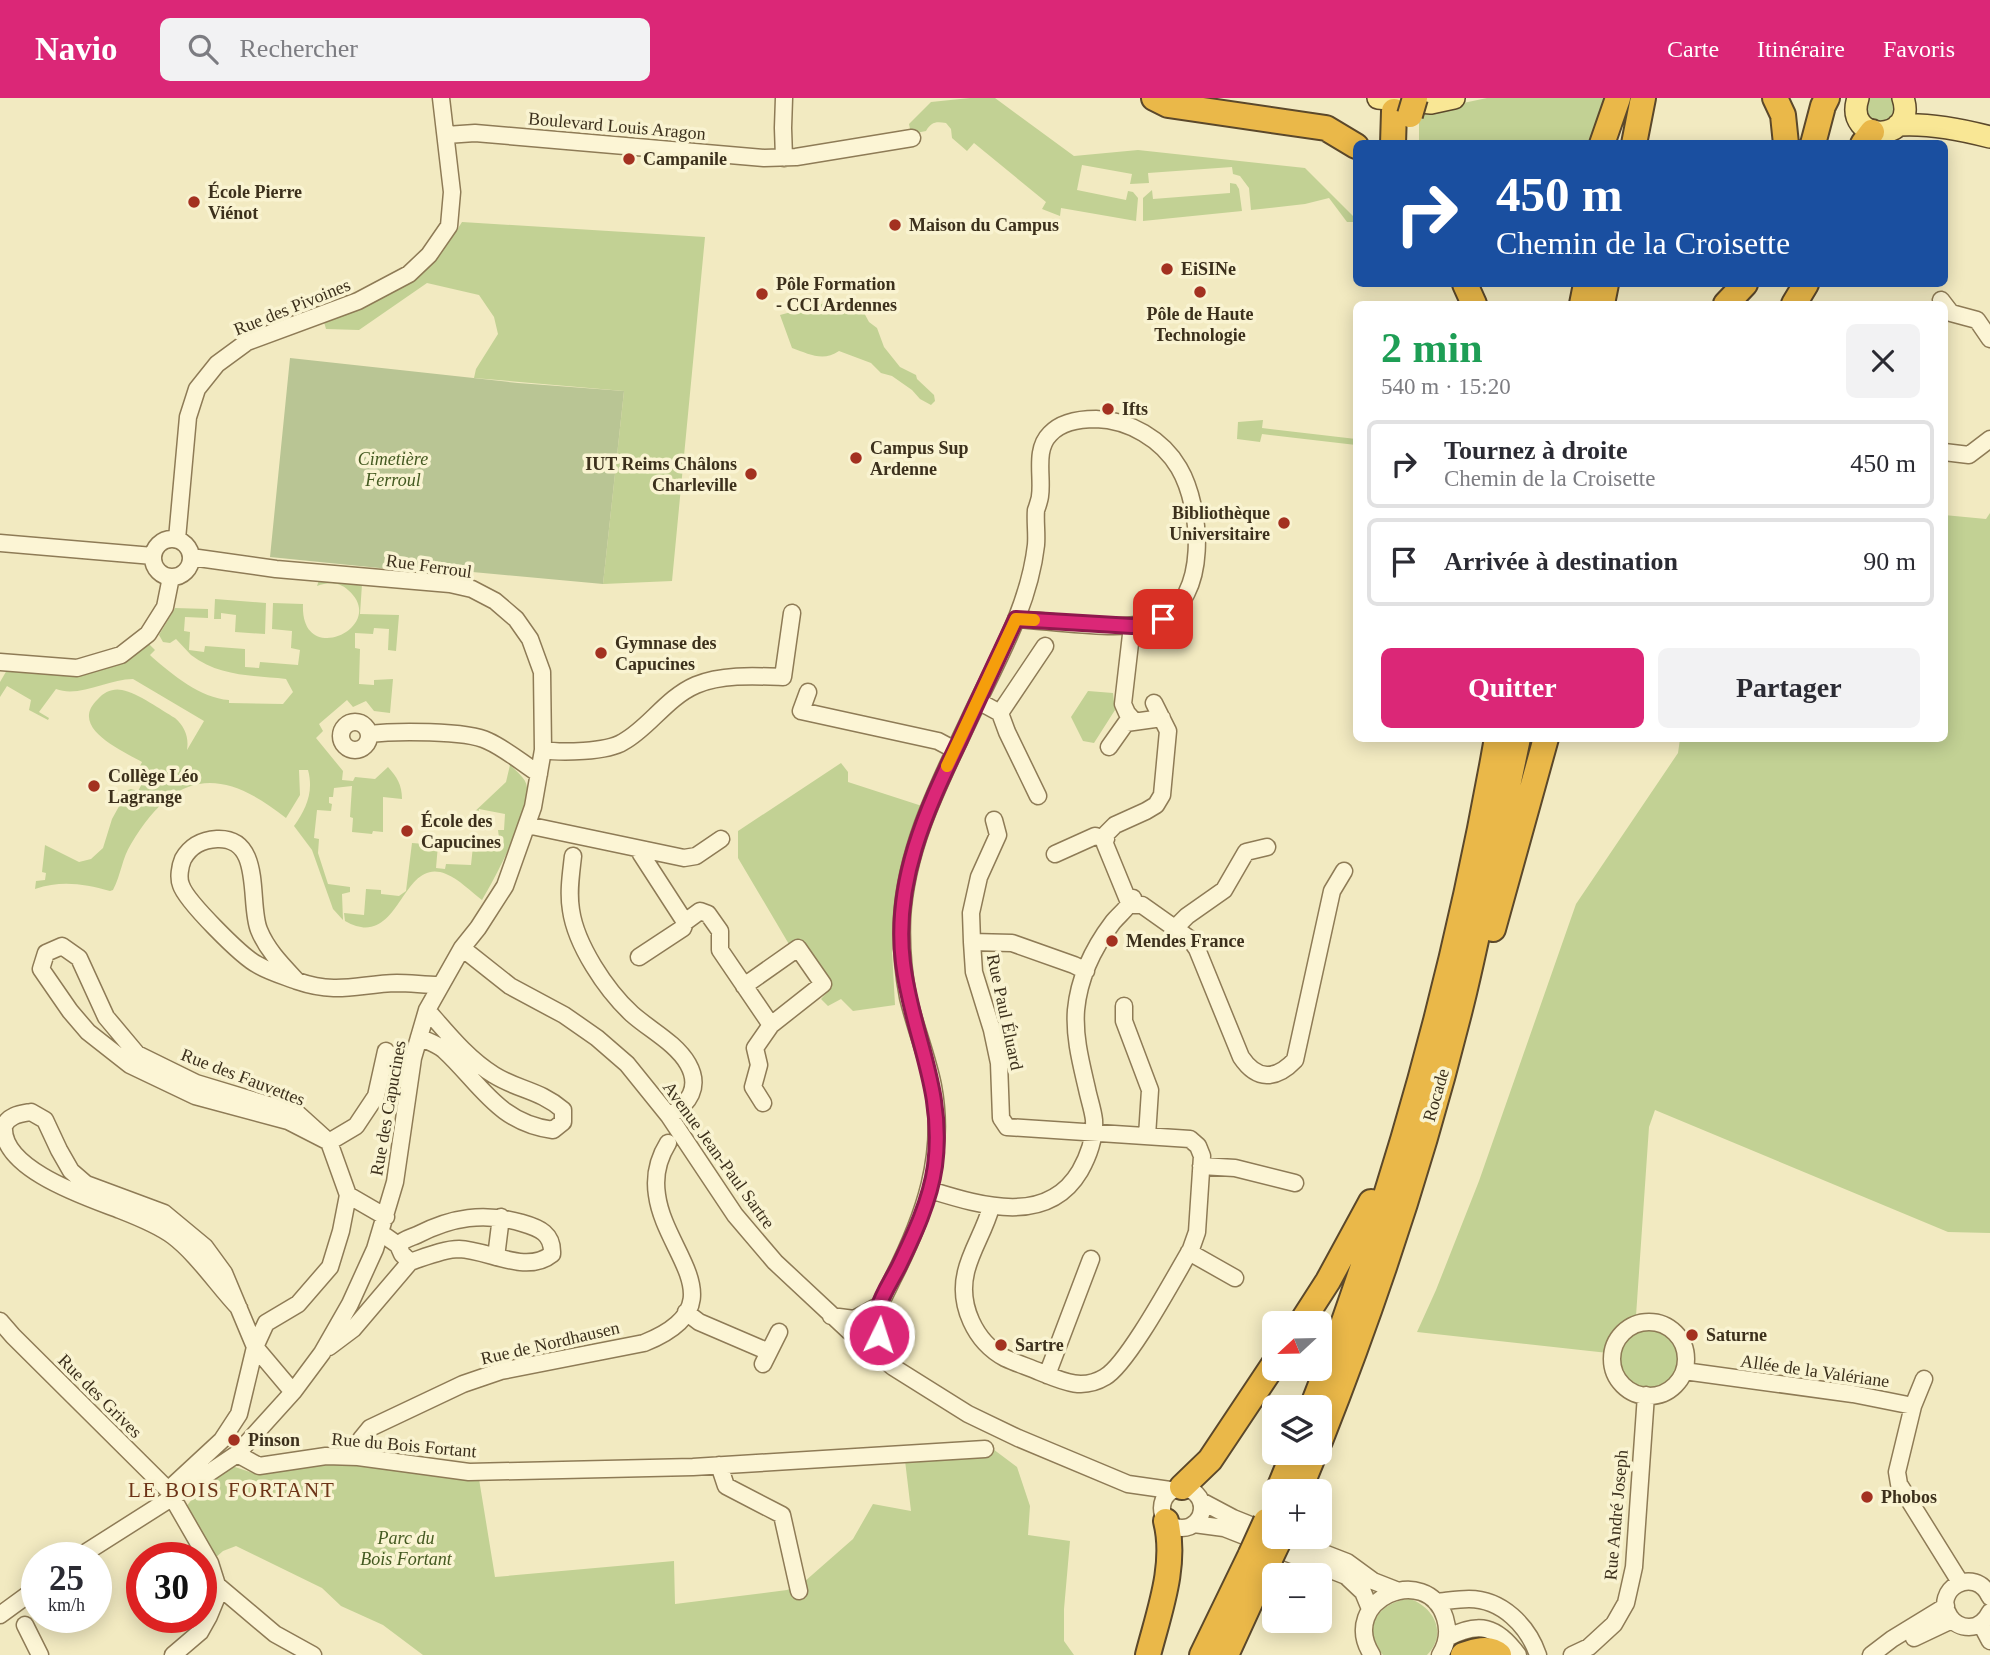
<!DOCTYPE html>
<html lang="fr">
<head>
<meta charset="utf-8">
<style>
	:root { --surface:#fff; --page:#f2f2f3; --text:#2b2b33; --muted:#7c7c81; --line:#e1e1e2; --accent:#db2777 }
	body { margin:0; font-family:"Times New Roman",serif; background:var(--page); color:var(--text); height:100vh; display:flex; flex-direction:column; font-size:26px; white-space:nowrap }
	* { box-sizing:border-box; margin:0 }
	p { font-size:23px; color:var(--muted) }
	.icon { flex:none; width:38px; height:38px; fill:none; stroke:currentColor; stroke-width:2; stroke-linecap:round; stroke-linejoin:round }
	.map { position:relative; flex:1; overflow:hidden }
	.side { position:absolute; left:1353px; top:203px; width:595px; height:441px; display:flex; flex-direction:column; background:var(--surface); border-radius:10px; box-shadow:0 4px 18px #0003 }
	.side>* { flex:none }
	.banner { position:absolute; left:1353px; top:42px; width:595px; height:147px; border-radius:10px; box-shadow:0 4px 18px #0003; background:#1a4fa0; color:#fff; overflow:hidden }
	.needle { width:46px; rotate:248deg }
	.buttons { position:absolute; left:1262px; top:1213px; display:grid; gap:14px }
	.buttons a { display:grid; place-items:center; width:70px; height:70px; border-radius:10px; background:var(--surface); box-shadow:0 4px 18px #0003; font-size:35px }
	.speed { position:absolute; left:21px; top:1444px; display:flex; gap:14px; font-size:35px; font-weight:700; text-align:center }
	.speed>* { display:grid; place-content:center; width:91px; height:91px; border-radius:50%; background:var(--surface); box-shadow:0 4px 18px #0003; line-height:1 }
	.speed small { font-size:18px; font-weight:400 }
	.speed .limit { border:10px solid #d22; background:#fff; color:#111 }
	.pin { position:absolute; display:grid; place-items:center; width:60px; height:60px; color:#fff; margin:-30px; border-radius:14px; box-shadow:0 4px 10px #0006 }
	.me { position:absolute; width:77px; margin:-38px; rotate:4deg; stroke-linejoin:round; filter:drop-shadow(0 0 5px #0008) }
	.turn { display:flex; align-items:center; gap:24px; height:147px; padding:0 28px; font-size:32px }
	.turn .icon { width:91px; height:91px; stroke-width:2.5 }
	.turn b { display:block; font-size:49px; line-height:60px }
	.round { display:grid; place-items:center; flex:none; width:74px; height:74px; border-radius:10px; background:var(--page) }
	.overview { display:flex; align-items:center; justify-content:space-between; height:119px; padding:0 28px }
	h1 { font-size:42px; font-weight:700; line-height:52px; color:#1e9e55 }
	.cta { display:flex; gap:14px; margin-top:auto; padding:14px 28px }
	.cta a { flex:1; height:80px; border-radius:10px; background:var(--accent); color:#fff; font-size:28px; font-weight:700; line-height:80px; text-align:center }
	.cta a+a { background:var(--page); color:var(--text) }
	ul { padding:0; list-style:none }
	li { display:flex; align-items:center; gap:21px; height:88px; margin:0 14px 10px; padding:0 14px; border:4px solid var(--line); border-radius:10px }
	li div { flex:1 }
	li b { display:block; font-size:26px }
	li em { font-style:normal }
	header { display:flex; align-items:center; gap:42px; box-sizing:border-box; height:98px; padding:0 35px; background:var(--accent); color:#fff }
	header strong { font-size:33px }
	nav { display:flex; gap:38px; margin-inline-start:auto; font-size:24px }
	.search { width:490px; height:63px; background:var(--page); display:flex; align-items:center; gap:18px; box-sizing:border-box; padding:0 24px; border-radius:10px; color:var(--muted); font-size:26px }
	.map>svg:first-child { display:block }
	.green { fill:#c2d194 }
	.cemetery { fill:#b9c594 }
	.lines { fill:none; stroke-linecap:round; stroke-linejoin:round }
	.minor-casing { stroke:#8e7b56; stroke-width:19 }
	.major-casing { stroke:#5b482b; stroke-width:24 }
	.highway-casing { stroke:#5b482b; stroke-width:28 }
	.minor { stroke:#fcf5d5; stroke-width:16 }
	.major { stroke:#f9e795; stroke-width:21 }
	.highway { stroke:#eab849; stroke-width:24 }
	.highway-bridge-casing { stroke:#5b482b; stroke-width:28; stroke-linecap:butt }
	.highway-bridge { stroke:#eab849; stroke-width:24 }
	.route-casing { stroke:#8e194d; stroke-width:18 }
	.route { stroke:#db2777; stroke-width:12 }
	.slow { stroke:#f59e0b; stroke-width:12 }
	.poi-dot { fill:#a33120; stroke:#f9f3d1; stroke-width:2.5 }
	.labels { text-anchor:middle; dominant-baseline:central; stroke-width:7; stroke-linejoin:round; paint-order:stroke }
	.street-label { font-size:18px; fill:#3c301c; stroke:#f9f3d1 }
	.poi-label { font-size:18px; font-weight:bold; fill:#3c301c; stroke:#f9f3d1; text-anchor:start }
	.park-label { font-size:18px; font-style:italic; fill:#445a21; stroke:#f9f3d1 }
	.quarter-label { font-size:21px; letter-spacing:2px; fill:#6d3417; stroke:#f9f3d1 }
</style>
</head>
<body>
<header>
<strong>Navio</strong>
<div class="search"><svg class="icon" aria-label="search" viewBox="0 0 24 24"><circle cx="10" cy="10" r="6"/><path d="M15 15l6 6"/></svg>Rechercher</div>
<nav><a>Carte</a><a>Itinéraire</a><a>Favoris</a></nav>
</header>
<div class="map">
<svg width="1990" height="1557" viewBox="0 0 1990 1557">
	<rect width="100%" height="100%" fill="#f2eac1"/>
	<path class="green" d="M970 0H995L1074 58 1138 52 1305 70 1356 121V124H1347L1329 100 1305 106 1251 112 1249 90 1240 78 1233 76 1232 69 1148 75 1149 85 1130 86 1132 76 1082 67 1077 92 1126 102 1128 93 1133 94 1138 100 1136 123 1061 110 1060 118 1042 111 1046 104 974 45 967 53 952 40 951 31 946 25C936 23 931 24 926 33L911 36 909 26 931 4Z
		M1487 0H1605L1602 23 1593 45H1419V22L1423 8H1449Z
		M1867 0H1893L1895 5V16L1884 26 1866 19Z
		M1230 85 1236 86 1239 91 1242 113 1143 123V100L1152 92 1153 101 1230 95Z
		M462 124 705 139 672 483 603 486 624 293 474 280 476 271 498 236 494 219 479 197 427 185 359 232 326 231 324 224C350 211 405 190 425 171 440 158 452 140 462 124Z
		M840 201 862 211 869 224 877 230 884 249 900 269 916 277 917 281 934 297 935 303 931 307 920 301 912 292 892 278 881 275 871 265 839 253C823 264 809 256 792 250L780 217Z
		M1263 322 1262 330 1356 341V347L1262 336 1260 344 1237 341 1238 324Z
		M1990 415V1135L1948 1134 1655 1012 1649 1029 1636 1218C1619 1226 1613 1237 1608 1255L1417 1234 1436 1192 1479 1083 1576 806 1678 655 1680 641 1944 640V417L1986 421Z
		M319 482 362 486 360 516 399 517 396 553 388 552 389 531 374 530 373 536 355 535V550L360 551 359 586 374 587V582L393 581 390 615 374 613 366 603 353 609 347 602 319 626 323 633 316 640 343 673 342 682 353 683 355 679 375 681 388 669C397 679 402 687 402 701L383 699V734L373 733 372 736 352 734 353 720 350 719 352 688 334 690 333 699H329V705L332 706 331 713 317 712 314 740 319 741 318 755 328 786 350 789V794L342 796 343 822 333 811 312 752 294 728C306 711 314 694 308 672H299L300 697 286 720C221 668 175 672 131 746 122 760 121 777 113 792L110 793C84 786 62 782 35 791L36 783 45 782 46 775 42 774 45 747 79 764 91 761 103 750 112 721 128 692 131 691 138 693 149 673 140 668 142 664C124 653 67 630 98 601 104 594 113 590 122 592 138 595 161 612 175 620 185 629 189 639 187 652L204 623 133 581C108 581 79 600 56 591L39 614 49 620 48 622 29 612 31 602 7 588 0 599V584L7 572C63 575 101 585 149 546L155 552 150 557 152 559C173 577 200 600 229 602V605L283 606 293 594 286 581C252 577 220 579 191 557 186 552 181 546 176 541L170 545 163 544 159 537 175 510 208 511V520L185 519 184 533 190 534 189 552 204 554 205 548 245 551V569L259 570 260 564 298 567 300 552 291 550 292 533 272 531 273 505 303 506C300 572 390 528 348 492 339 484 328 484 317 488Z
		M215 501 266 505 265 536 235 534 236 517 221 515V521H214Z
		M1088 593 1113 595 1115 612 1094 645 1083 643 1071 619Z
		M841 665 848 674V684L922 708 904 768 892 853 895 907 853 913 841 901 828 908 821 901 832 889 802 843 790 848 738 760V733Z
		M510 667C516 673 526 680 527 689 530 713 495 781 482 802 471 794 459 781 446 776 400 757 401 855 345 823L344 815 364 817 366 791 381 792V796L399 798 406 793 412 745 438 747 436 770 445 771 446 766 471 767 473 748 480 740H493V747H500L498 732H504L505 716 479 711 478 717H471L506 684Z
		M1617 1259a32 32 0 1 1 64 0a32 32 0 1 1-64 0Z
		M959 1351H993L1017 1369 1030 1408 1028 1437 1070 1443 1064 1511V1543L1074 1557H423L383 1527 341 1508 322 1490 236 1448 223 1453 214 1461 186 1409 202 1388 232 1368 256 1376 300 1368 346 1366 479 1381 495 1479 674 1463 675 1506 787 1492 804 1484 853 1441 873 1406 911 1413 904 1354Z
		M1410 1501C1434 1509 1448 1536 1427 1557H1383C1359 1532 1379 1503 1410 1501Z"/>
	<path class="cemetery" d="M290 260 518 285 624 293 603 486 451 472 449 477 270 459Z"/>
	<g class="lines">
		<g class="minor-casing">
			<path id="minor" d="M446 37 475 35 764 60 796 59 912 40
				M784 60 783 30 784 0
				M1941 202 1951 215 1977 222 1990 241
				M1944 354 1969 357 1990 341
				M177 441 188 319 197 291 217 266 247 244 358 203 409 176 429 157 449 128 452 94 441 0
				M153 460a19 19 0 1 1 38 0a19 19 0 1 1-38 0Z
				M0 445 153 458
				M1132 528 1123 606 1127 615 1135 624
				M0 564 77 570 121 557 148 536 165 509 171 479
				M808 594 801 613 938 643 955 652
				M978 603 1000 615 1007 634 1038 698
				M1154 605 1168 633 1162 697 1156 707 1146 713 1115 727 1106 736 1105 746 1130 807H1142L1190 841 1197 851 1241 959C1257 983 1276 982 1295 962L1332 793 1344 773
				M1000 615 1045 548
				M341 638a14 14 0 1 1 28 0a14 14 0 1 1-28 0Z
				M369 636C393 633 467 632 488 643 506 651 522 665 539 676
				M1109 649 1126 625 1162 620
				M543 652C561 655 607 654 623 644 649 630 666 600 696 587 722 576 756 578 783 579L792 515
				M527 727 684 760 696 758 721 741
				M640 752 641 756 685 824 700 813 708 816 720 833V852L771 927
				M1055 756 1095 738 1106 741
				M573 758C571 776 568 794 571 812 576 847 606 892 632 916 650 932 676 945 688 966 701 989 689 1006 669 1018
				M1175 830 1187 818 1224 792 1246 754 1267 749
				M972 844 1012 845 1074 867 1086 873
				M62 848 79 860 106 919 137 956 196 985 298 1016 329 1044 288 1023 195 998 130 967 88 934 70 913 41 871 46 855Z
				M462 850 510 888 564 917 597 940 627 966 669 1018 735 1117 775 1164 850 1234 893 1269 968 1316 1018 1340 1128 1386 1170 1392
				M639 859 683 830 685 824
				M297 883C282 867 267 852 259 832 248 806 264 739 217 741 202 742 191 747 183 761 180 768 178 780 181 787 186 803 242 859 258 867 270 874 284 878 297 883 338 897 358 886 397 885 411 885 425 887 439 887
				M744 888 798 850 823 886 771 927 755 950 759 967 753 989 763 1005
				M1124 908V923L1150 992 1147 1038
				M419 939C427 943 437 946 444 952 480 985 498 1025 553 1032L563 1024V1012C540 992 518 992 494 977 468 961 448 936 427 912
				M1201 1068 1235 1070 1295 1085
				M930 1092C979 1107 1047 1129 1080 1073 1089 1057 1095 1040 1094 1022 1093 1012 1089 1001 1087 991 1081 965 1074 939 1076 912 1079 880 1094 849 1113 824 1120 816 1129 809 1133 800
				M991 1109C985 1132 971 1152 966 1174 958 1207 975 1244 1005 1260 1016 1265 1028 1269 1040 1274 1062 1283 1082 1293 1105 1279 1128 1266 1175 1178 1191 1151L1197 1134 1202 1058 1198 1048 1190 1041 1007 1029 1001 1020 999 965 992 932 974 874 972 844 971 815 979 779 998 737 994 722
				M386 1119 348 1097 329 1044 356 1028 376 998 386 953
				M381 1135 398 1147 402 1156 410 1164C425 1159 444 1151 459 1151 489 1152 526 1177 552 1156 553 1136 540 1130 522 1125 484 1114 452 1119 417 1137 410 1140 404 1141 398 1147
				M1189 1154 1235 1180
				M496 1159 501 1119
				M239 1210C218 1188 197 1156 173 1138 158 1127 138 1119 120 1112 92 1101 0 1072 4 1028 9 1017 20 1016 31 1014L45 1022 59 1052 71 1073 86 1086 164 1115 205 1149 224 1175 255 1249 293 1294
				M686 1214 699 1224 769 1254
				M877 1214 879 1237 886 1263
				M831 1218 854 1221 878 1208
				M0 1223 13 1238 168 1392 210 1465 217 1487 216 1501 209 1518 200 1534 173 1557
				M1612 1261a37 37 0 1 1 74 0a37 37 0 1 1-74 0Z
				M858 1241C873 1222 883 1201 893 1180 924 1119 946 1057 933 988 927 958 915 929 908 899 903 873 901 847 902 821 906 748 940 684 970 620 996 564 1029 509 1036 447 1037 436 1035 423 1036 412 1037 410 1040 400 1040 398 1043 379 1034 352 1050 336 1061 324 1080 321 1096 321 1129 322 1162 341 1179 370 1202 409 1210 502 1158 522 1126 535 1053 523 1016 521
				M329 1249 353 1231 410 1164
				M763 1266 779 1234
				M1684 1273 1853 1296 1913 1308 1897 1374 1899 1386 1960 1484
				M1047 1277 1091 1161
				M1913 1308 1924 1281
				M237 1356 259 1368 326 1358 358 1359 469 1374 693 1369 985 1351
				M358 1359 361 1341 370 1330 463 1286 501 1273 644 1245C739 1207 665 1157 657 1097 654 1078 658 1061 668 1045
				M719 1367 726 1388 782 1417 799 1493
				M1162 1410a20 20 0 1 1 40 0a20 20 0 1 1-40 0Z
				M168 1392 222 1342 239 1316 255 1249 266 1225 298 1206 330 1169 341 1133 348 1097
				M1201 1403 1233 1420 1268 1434
				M1194 1426 1224 1430 1346 1478 1363 1494 1370 1511
				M1280 1438 1347 1464 1373 1483 1396 1492
				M77 1460 173 1399 237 1356 293 1294 322 1255 350 1206 375 1151 395 1084 413 960 427 912 462 850 478 830 505 788 533 709 543 652 542 574 530 541 516 521 495 503 472 491 450 486 276 471 191 459
				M217 1487 275 1536 313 1557
				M1990 1499C1975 1466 1931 1492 1950 1519 1954 1525 1961 1529 1969 1529 1979 1529 1986 1522 1990 1514
				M1436 1504C1447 1503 1458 1501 1469 1501 1502 1501 1528 1528 1538 1557
				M0 1517 37 1490
				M1981 1526 1990 1543
				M25 1527 40 1557
				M1447 1540C1479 1523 1497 1528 1518 1557
				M1914 1540 1952 1522
				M1372 1557C1337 1502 1427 1463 1445 1520 1449 1533 1447 1546 1440 1557
				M1572 1557 1589 1549 1614 1526 1626 1505 1634 1469 1646 1297
				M1871 1557 1892 1541 1946 1508"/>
		</g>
		<g class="major-casing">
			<path id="major" d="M1378 0 1431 5 1454 0
				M1858 0C1843 46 1918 45 1903 0
				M1898 27C1929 25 1960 31 1990 39"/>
		</g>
		<g class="highway-casing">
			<path id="highway" d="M1154 0 1168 7 1326 30 1356 48
				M1775 0 1783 17 1786 46
				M1393 46 1394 13
				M1602 46 1618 0
				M1634 46 1643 0
				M1813 46 1823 8 1827 0
				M1863 46 1872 34
				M1465 186 1474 206
				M1582 206 1586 186
				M1602 206 1606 186
				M1726 206 1745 186
				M1794 206 1806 186
				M1493 831 1546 640
				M1301 1225 1328 1183 1371 1104
				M1312 1309C1332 1260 1349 1210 1366 1159 1423 989 1466 817 1497 640
				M1320 1343C1378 1197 1427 1047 1464 895 1484 811 1500 725 1518 640
				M1182 1389 1210 1362 1274 1266
				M1278 1393 1294 1354
				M1299 1393 1315 1354
				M1148 1557C1159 1514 1177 1467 1166 1423
				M1202 1557 1251 1456
				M1226 1557 1271 1459
				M1463 1557C1474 1553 1489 1548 1499 1557"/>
		</g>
		<use href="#minor" class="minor"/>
		<use href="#major" class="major"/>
		<use href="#highway" class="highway"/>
		<g class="highway-bridge-casing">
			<path id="highway-bridge" d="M1410 17 1415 0
				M1251 1456 1266 1423
				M1271 1459 1281 1438"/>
		</g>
		<use href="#highway-bridge" class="highway-bridge"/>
	</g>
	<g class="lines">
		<g class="route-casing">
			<path id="route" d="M879 1237C878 1229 876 1219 878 1211 882 1196 892 1182 899 1168 914 1137 930 1103 935 1068 945 991 912 938 903 865 893 784 926 713 960 642 978 602 997 562 1016 521L1132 528 1163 521"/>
		</g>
		<use href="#route" class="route"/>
		<path class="slow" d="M947 668 1016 521 1034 522"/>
	</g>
	<g class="poi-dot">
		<circle cx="629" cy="61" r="7"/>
		<circle cx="194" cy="104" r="7"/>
		<circle cx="895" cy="127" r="7"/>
		<circle cx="1167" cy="171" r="7"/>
		<circle cx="1200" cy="194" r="7"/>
		<circle cx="762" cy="196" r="7"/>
		<circle cx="1108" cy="311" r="7"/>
		<circle cx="856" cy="360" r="7"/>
		<circle cx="751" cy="376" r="7"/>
		<circle cx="1284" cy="425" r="7"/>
		<circle cx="601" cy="555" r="7"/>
		<circle cx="94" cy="688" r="7"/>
		<circle cx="407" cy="733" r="7"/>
		<circle cx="1112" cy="843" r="7"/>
		<circle cx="1692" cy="1237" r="7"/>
		<circle cx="1001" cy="1247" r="7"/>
		<circle cx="234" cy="1342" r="7"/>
		<circle cx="1867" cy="1399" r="7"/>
	</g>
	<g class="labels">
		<g class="street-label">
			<text transform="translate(617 28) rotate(5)">Boulevard Louis Aragon</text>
			<text transform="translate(292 209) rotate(-22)">Rue des Pivoines</text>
			<text transform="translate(429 468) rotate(8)">Rue Ferroul</text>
			<text transform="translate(1005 914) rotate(78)">Rue Paul Éluard</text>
			<text transform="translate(243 979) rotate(21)">Rue des Fauvettes</text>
			<text transform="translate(1436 997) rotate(-74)">Rocade</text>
			<text transform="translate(388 1010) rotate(-80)">Rue des Capucines</text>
			<text transform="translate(719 1057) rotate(54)">Avenue Jean-Paul Sartre</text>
			<text transform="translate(550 1245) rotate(-13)">Rue de Nordhausen</text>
			<text transform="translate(1815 1273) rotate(8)">Allée de la Valériane</text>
			<text transform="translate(100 1298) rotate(45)">Rue des Grives</text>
			<text transform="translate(404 1347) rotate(5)">Rue du Bois Fortant</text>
			<text transform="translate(1616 1417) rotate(-85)">Rue André Joseph</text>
		</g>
		<g class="poi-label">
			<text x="643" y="61">Campanile</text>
			<text x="208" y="94">École Pierre<tspan x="208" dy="21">Viénot</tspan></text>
			<text x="909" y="127">Maison du Campus</text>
			<text x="1181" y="171">EiSINe</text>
			<text x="776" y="186">Pôle Formation<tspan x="776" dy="21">- CCI Ardennes</tspan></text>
			<text x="1200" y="216" text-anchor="middle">Pôle de Haute<tspan x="1200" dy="21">Technologie</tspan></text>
			<text x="1122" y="311">Ifts</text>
			<text x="870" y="350">Campus Sup<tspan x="870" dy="21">Ardenne</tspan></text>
			<text x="737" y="366" text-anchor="end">IUT Reims Châlons<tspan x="737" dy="21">Charleville</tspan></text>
			<text x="1270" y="415" text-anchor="end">Bibliothèque<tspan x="1270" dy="21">Universitaire</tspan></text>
			<text x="615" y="545">Gymnase des<tspan x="615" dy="21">Capucines</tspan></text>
			<text x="108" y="678">Collège Léo<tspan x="108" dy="21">Lagrange</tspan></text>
			<text x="421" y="723">École des<tspan x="421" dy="21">Capucines</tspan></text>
			<text x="1126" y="843">Mendes France</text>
			<text x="1706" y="1237">Saturne</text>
			<text x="1015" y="1247">Sartre</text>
			<text x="248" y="1342">Pinson</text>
			<text x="1881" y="1399">Phobos</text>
		</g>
		<g class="park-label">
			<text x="393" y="361">Cimetière<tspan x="393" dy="21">Ferroul</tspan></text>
			<text x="406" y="1440">Parc du<tspan x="406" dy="21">Bois Fortant</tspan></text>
		</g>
		<g class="quarter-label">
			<text x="232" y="1392">LE BOIS FORTANT</text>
		</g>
	</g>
</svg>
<div class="buttons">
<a><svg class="needle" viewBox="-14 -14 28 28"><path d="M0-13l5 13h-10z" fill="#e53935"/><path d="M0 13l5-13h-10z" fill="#7c7c81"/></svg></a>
<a><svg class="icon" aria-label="layers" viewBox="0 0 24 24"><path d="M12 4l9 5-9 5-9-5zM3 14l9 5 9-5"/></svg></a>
<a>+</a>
<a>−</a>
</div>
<div class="speed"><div>25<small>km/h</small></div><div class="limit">30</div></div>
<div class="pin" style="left:1163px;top:521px;background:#d93025"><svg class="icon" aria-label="arrive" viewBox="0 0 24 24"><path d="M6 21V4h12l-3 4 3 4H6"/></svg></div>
<svg class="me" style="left:879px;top:1237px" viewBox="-20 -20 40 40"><circle r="17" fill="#db2777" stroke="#fff" stroke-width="3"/><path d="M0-11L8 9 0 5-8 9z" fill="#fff"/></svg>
<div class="banner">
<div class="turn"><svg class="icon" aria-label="right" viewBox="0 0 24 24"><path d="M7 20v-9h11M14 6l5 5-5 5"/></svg><div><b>450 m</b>Chemin de la Croisette</div></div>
</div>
<section class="side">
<div class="overview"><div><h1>2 min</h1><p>540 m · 15:20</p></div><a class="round"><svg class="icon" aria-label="close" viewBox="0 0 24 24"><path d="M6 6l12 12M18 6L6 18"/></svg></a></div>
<ul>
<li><svg class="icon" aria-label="right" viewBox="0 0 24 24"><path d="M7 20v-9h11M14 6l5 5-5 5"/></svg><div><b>Tournez à droite</b><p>Chemin de la Croisette</p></div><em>450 m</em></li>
<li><svg class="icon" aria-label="arrive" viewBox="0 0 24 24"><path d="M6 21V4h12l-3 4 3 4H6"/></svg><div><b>Arrivée à destination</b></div><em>90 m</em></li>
</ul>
<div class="cta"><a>Quitter</a><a>Partager</a></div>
</section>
</div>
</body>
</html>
